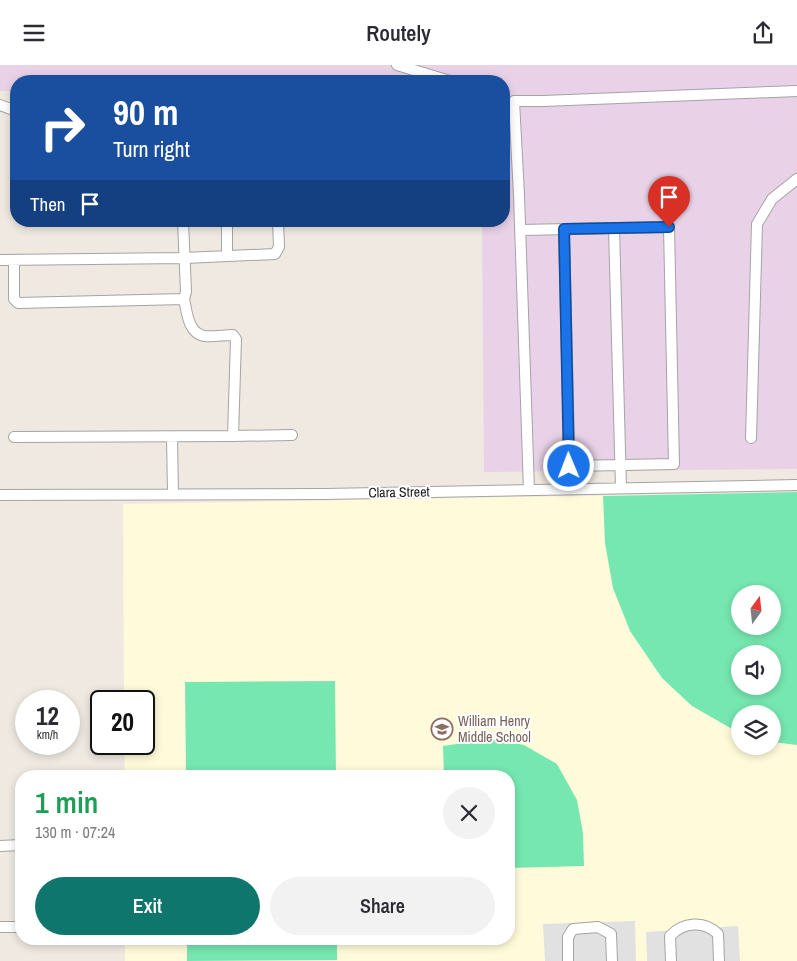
<!DOCTYPE html>
<html lang="en">
<head>
<meta charset="utf-8">
<style>
	:root { --surface:#fff; --page:#f2f2f3; --text:#2b2b33; --muted:#7c7c81; --accent:#0f766e }
	body { margin:0; font-family:"Archivo Narrow",sans-serif; background:var(--page); color:var(--text); height:100vh; display:flex; flex-direction:column; font-size:19px; white-space:nowrap }
	* { box-sizing:border-box; margin:0 }
	p { font-size:16px; color:var(--muted) }
	.icon { flex:none; width:28px; height:28px; fill:none; stroke:currentColor; stroke-width:2; stroke-linecap:round; stroke-linejoin:round }
	.map { position:relative; flex:1; overflow:hidden }
	.side { position:absolute; left:15px; top:705px; width:500px; height:175px; display:flex; flex-direction:column; background:var(--surface); border-radius:20px; box-shadow:0 2px 8px #0003 }
	.side>* { flex:none }
	.top-card { position:absolute; left:10px; top:10px; width:500px; height:152px; border-radius:20px; box-shadow:0 2px 8px #0003; background:#1a4fa0; color:#fff; overflow:hidden }
	.needle { width:32px; rotate:15deg }
	.tools { position:absolute; left:731px; top:520px; display:grid; gap:10px }
	.tools a { display:grid; place-items:center; width:50px; height:50px; border-radius:50%; background:var(--surface); box-shadow:0 2px 8px #0003; font-size:25px }
	.speed { position:absolute; left:15px; top:625px; display:flex; gap:10px; font-size:25px; font-weight:700; text-align:center }
	.speed>* { display:grid; place-content:center; width:65px; height:65px; border-radius:50%; background:var(--surface); box-shadow:0 2px 8px #0003; line-height:1 }
	.speed small { font-size:12px; font-weight:400 }
	.speed .limit { border:2px solid #111; border-radius:8px; background:#fff; color:#111 }
	.pin { position:absolute; display:grid; place-items:center; width:42px; height:42px; color:#fff; margin:-51px -21px; border-radius:50% 50% 50% 0; rotate:-45deg; box-shadow:0 0 5px #0007 }
	.pin .icon { rotate:45deg }
	.me { position:absolute; width:55px; margin:-28px; rotate:359deg; stroke-linejoin:round; filter:drop-shadow(0 0 4px #0008) }
	.turn { display:flex; align-items:center; gap:18px; height:105px; padding:0 20px; font-size:22px }
	.turn .icon { width:65px; height:65px; stroke-width:2.5 }
	.turn b { display:block; font-size:35px; line-height:42px }
	.then { display:flex; align-items:center; height:48px; padding:0 20px; background:#0003; gap:10px; font-size:19px }
	.round { display:grid; place-items:center; flex:none; width:52px; height:52px; border-radius:26px; background:var(--page) }
	.summary { display:flex; align-items:center; justify-content:space-between; height:85px; padding:0 20px }
	h1 { font-size:30px; font-weight:600; line-height:38px; color:#1e9e55 }
	.primary-button { display:flex; gap:10px; margin-top:auto; padding:10px 20px }
	.primary-button a { flex:1; height:58px; border-radius:30px; background:var(--accent); color:#fff; font-size:20px; font-weight:600; line-height:58px; text-align:center }
	.primary-button a+a { background:var(--page); color:var(--text) }
	header { display:flex; justify-content:space-between; align-items:center; height:65px; padding:0 20px; background:var(--surface); font-size:22px; font-weight:600 }
	.map>svg:first-child { display:block }
	.industrial { fill:#e9d2e7 }
	.education { fill:#fffbda; fill-rule:evenodd }
	.pitch { fill:#76e7b0; fill-rule:evenodd }
	.parking { fill:#e1e1e1 }
	.lines { fill:none; stroke-linecap:round; stroke-linejoin:round }
	.lane-casing { stroke:#a4a4a4; stroke-width:12 }
	.lane { stroke:#fff; stroke-width:10 }
	.route-casing { stroke:#114b97; stroke-width:12 }
	.route { stroke:#1a73e8; stroke-width:9 }
	.labels { text-anchor:middle; dominant-baseline:central; stroke-width:4; stroke-linejoin:round; paint-order:stroke }
	.street-label { font-size:14px; fill:#1d1d1d; stroke:#fff }
	.education-label { font-size:14px; fill:#785e54; stroke:#fff; text-anchor:start }
</style>
</head>
<body>
<header><svg class="icon" aria-label="menu" viewBox="0 0 24 24"><path d="M4 6h16M4 12h16M4 18h16"/></svg>Routely<svg class="icon" aria-label="share" viewBox="0 0 24 24"><path d="M12 15V3M7 8l5-5 5 5M5 13v7h14v-7"/></svg></header>
<div class="map">
<svg width="797" height="896" viewBox="0 0 797 896">
	<rect width="100%" height="100%" fill="#efe9e1"/>
	<path class="industrial" d="M0 0H797V404L484 407 482 156H504V16H16V26H0Z"/>
	<path class="education" d="M797 427V896H125V874H509V711H125L124 679H144V636H124L123 439ZM740 529H772V561H740ZM740 589H772V621H740ZM740 649H772V681H740Z"/>
	<path class="pitch" d="M797 427V680L773 677 772 649H740V668H739L692 641 662 613 630 566 613 523 605 478 603 431ZM740 529H772V561H740ZM740 589H772V621H740Z
		M335 616 336 711H186L185 617Z
		M492 674 524 680 557 699 577 735 583 768 584 801 509 803V711H444L443 681Z
		M187 874H337V895L187 896Z"/>
	<path class="parking" d="M635 856 636 896H545L543 859Z
		M738 861 740 896H647L646 867Z"/>
	<g class="lines">
		<g class="lane-casing">
			<path id="lane" d="M397 0 450 16
				M0 40 16 46
				M227 156V191
				M614 163 621 423
				M564 164 570 424
				M520 165 669 162 674 399 569 401
				M0 195 184 193 275 189 279 182 278 156
				M14 195V234L18 238 184 234 186 227 183 156
				M233 371 292 370
				M14 372 233 371 236 274 233 270C224 270 213 272 204 271 188 268 187 247 184 234
				M172 372 173 429
				M751 373 757 159 772 134 797 114
				M529 425 519 130 514 36H543L797 26
				M0 430 325 429 797 420
				M0 781 21 780
				M0 862H21
				M568 896V872L573 864 598 862 611 869 612 896
				M671 896 670 871C683 857 704 855 718 869L719 896"/>
		</g>
		<use href="#lane" class="lane"/>
	</g>
	<g class="lines">
		<g class="route-casing">
			<path id="route" d="M569 401 564 164 669 162"/>
		</g>
		<use href="#route" class="route"/>
	</g>
	<defs>
		<g id="school-ring" transform="scale(1.125)"><circle r="9.5" fill="#fff" stroke="#8d6e63" stroke-width="1.5"/><path d="M0-5L7-2L0 1L-7-2ZM-4 1L0 2.5L4 1V4Q0 6-4 4Z" fill="#8d6e63"/></g>
	</defs>
	<g fill-rule="evenodd">
		<use href="#school-ring" x="442" y="664"/>
	</g>
	<g class="labels">
		<g class="street-label">
			<text transform="translate(399 427) rotate(-1)">Clara Street</text>
		</g>
		<g class="education-label">
			<text x="458" y="656">William Henry<tspan x="458" dy="16">Middle School</tspan></text>
		</g>
	</g>
</svg>
<div class="tools">
<a><svg class="needle" viewBox="-14 -14 28 28"><path d="M0-13l5 13h-10z" fill="#e53935"/><path d="M0 13l5-13h-10z" fill="#7c7c81"/></svg></a>
<a><svg class="icon" aria-label="sound" viewBox="0 0 24 24"><path d="M4 9h4l5-4v14l-5-4H4zM17 9q2 3 0 6"/></svg></a>
<a><svg class="icon" aria-label="layers" viewBox="0 0 24 24"><path d="M12 4l9 5-9 5-9-5zM3 14l9 5 9-5"/></svg></a>
</div>
<div class="speed"><div>12<small>km/h</small></div><div class="limit">20</div></div>
<div class="pin" style="left:669px;top:162px;background:#d93025"><svg class="icon" aria-label="arrive" viewBox="0 0 24 24"><path d="M6 21V4h12l-3 4 3 4H6"/></svg></div>
<svg class="me" style="left:569px;top:401px" viewBox="-20 -20 40 40"><circle r="17" fill="#1a73e8" stroke="#fff" stroke-width="3"/><path d="M0-11L8 9 0 5-8 9z" fill="#fff"/></svg>
<div class="top-card">
<div class="turn"><svg class="icon" aria-label="right" viewBox="0 0 24 24"><path d="M7 20v-9h11M14 6l5 5-5 5"/></svg><div><b>90 m</b>Turn right</div></div>
<div class="then">Then<svg class="icon" aria-label="arrive" viewBox="0 0 24 24"><path d="M6 21V4h12l-3 4 3 4H6"/></svg></div>
</div>
<section class="side">
<div class="summary"><div><h1>1 min</h1><p>130 m · 07:24</p></div><a class="round"><svg class="icon" aria-label="close" viewBox="0 0 24 24"><path d="M6 6l12 12M18 6L6 18"/></svg></a></div>
<div class="primary-button"><a>Exit</a><a>Share</a></div>
</section>
</div>
</body>
</html>
